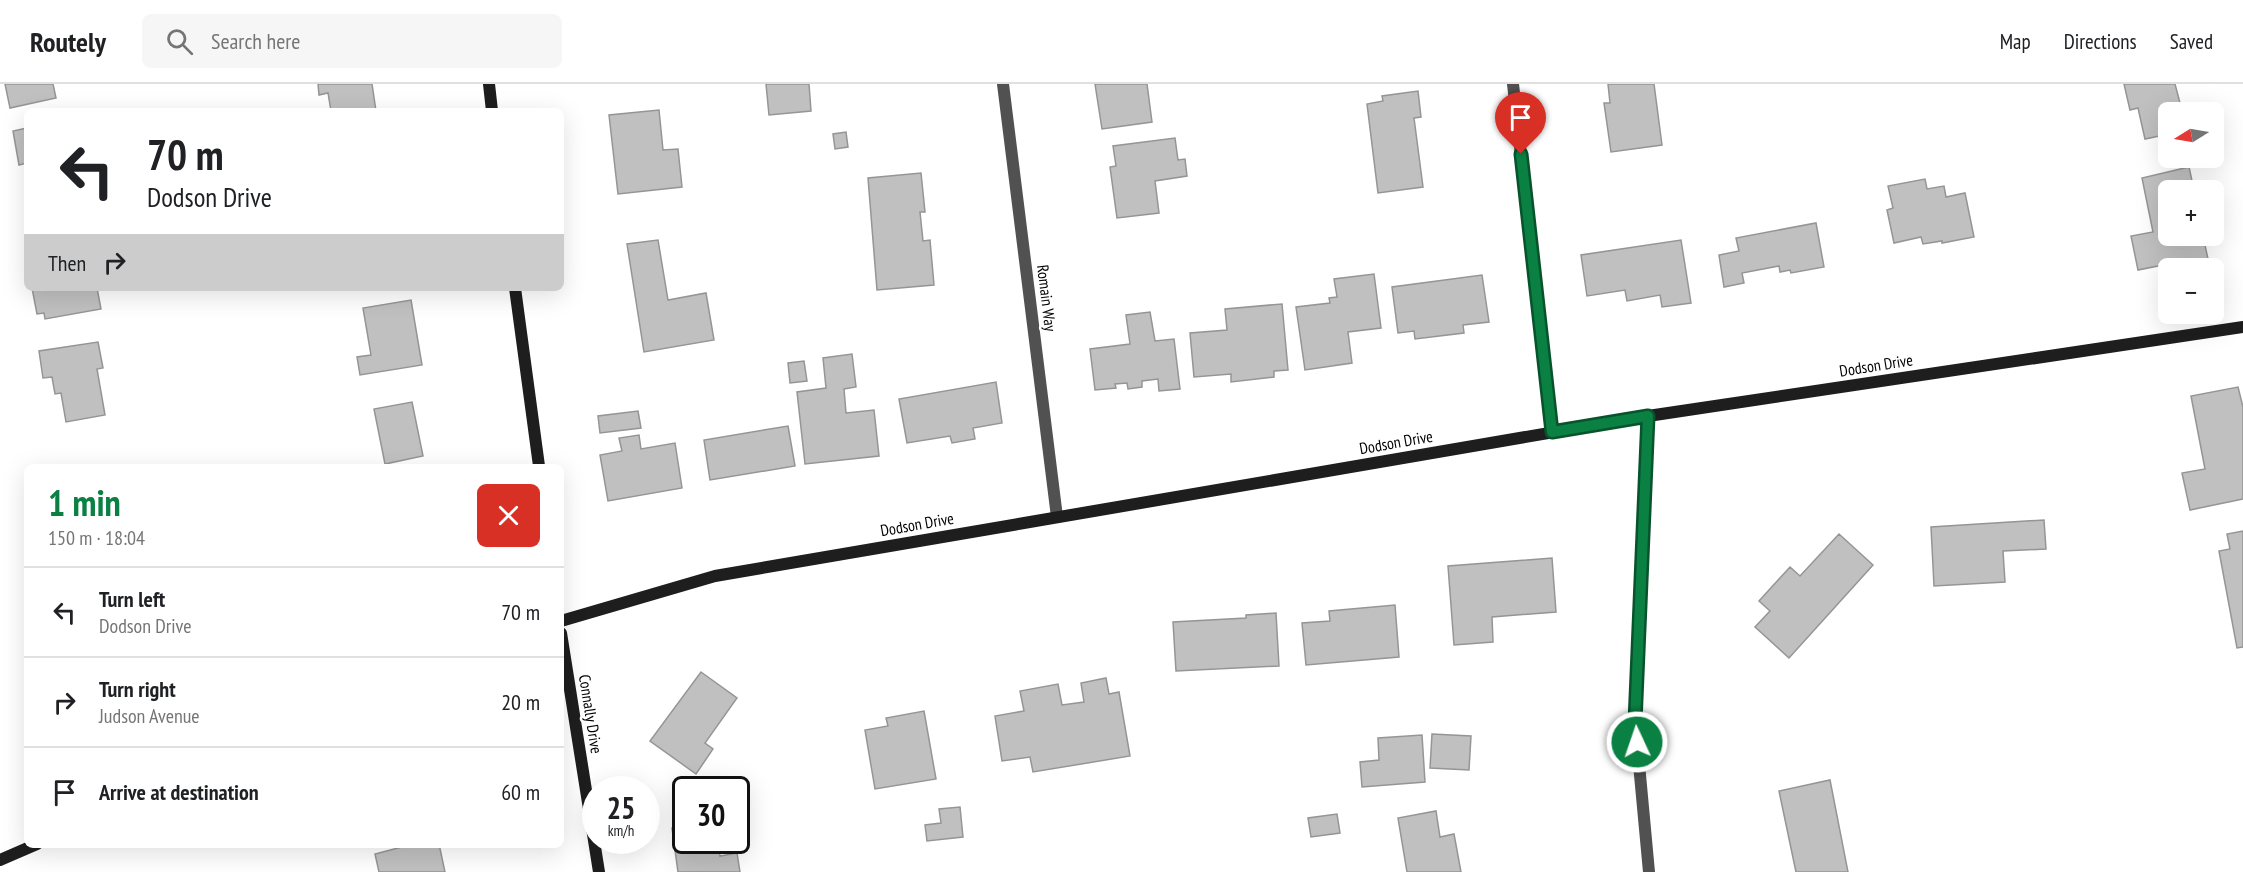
<!DOCTYPE html>
<html lang="en">
<head>
<meta charset="utf-8">
<style>
	:root { --surface:#fff; --page:#f6f6f6; --text:#202124; --muted:#757577; --line:#e0e0e0; --accent:#0b8043 }
	body { margin:0; font-family:"PT Sans Narrow",sans-serif; background:var(--page); color:var(--text); height:100vh; display:flex; flex-direction:column; font-size:22px; white-space:nowrap }
	* { box-sizing:border-box; margin:0 }
	p { font-size:20px; color:var(--muted) }
	.icon { flex:none; width:33px; height:33px; fill:none; stroke:currentColor; stroke-width:2; stroke-linecap:round; stroke-linejoin:round }
	.map { position:relative; flex:1; overflow:hidden }
	.side { position:absolute; left:24px; top:380px; width:540px; height:384px; display:flex; flex-direction:column; background:var(--surface); border-radius:9px; box-shadow:0 6px 24px #0002 }
	.side>* { flex:none }
	.top-card { position:absolute; left:24px; top:24px; width:540px; height:183px; border-radius:9px; box-shadow:0 6px 24px #0002; background:#fff; color:var(--text); overflow:hidden }
	.needle { width:39px; rotate:259deg }
	.tools { position:absolute; left:2158px; top:18px; display:grid; gap:12px }
	.tools a { display:grid; place-items:center; width:66px; height:66px; border-radius:9px; background:var(--surface); box-shadow:0 6px 24px #0002; font-size:30px }
	.speed { position:absolute; left:582px; top:692px; display:flex; gap:12px; font-size:30px; font-weight:700; text-align:center }
	.speed>* { display:grid; place-content:center; width:78px; height:78px; border-radius:50%; background:var(--surface); box-shadow:0 6px 24px #0002; line-height:1 }
	.speed small { font-size:15px; font-weight:400 }
	.speed .limit { border:3px solid #111; border-radius:9px; background:#fff; color:#111 }
	.pin { position:absolute; display:grid; place-items:center; width:51px; height:51px; color:#fff; margin:-62px -26px; border-radius:50% 50% 50% 0; rotate:-45deg; box-shadow:0 0 6px #0007 }
	.pin .icon { rotate:45deg }
	.me { position:absolute; width:66px; margin:-33px; rotate:357deg; stroke-linejoin:round; filter:drop-shadow(0 0 4px #0008) }
	.turn { display:flex; align-items:center; gap:21px; height:126px; padding:0 24px; font-size:27px }
	.turn .icon { width:78px; height:78px; stroke-width:2.5 }
	.turn b { display:block; font-size:42px; line-height:51px }
	.then { display:flex; align-items:center; height:57px; padding:0 24px; background:#0003; gap:12px; font-size:22px }
	.round { display:grid; place-items:center; flex:none; width:63px; height:63px; border-radius:9px; background:var(--page) }
	.head { display:flex; align-items:center; justify-content:space-between; height:102px; padding:0 24px }
	h1 { font-size:36px; font-weight:800; line-height:45px; color:var(--accent) }
	ul { padding:0; list-style:none }
	li { display:flex; align-items:center; gap:18px; height:90px; padding:0 24px; border-top:2px solid var(--line) }
	li div { flex:1 }
	li b { display:block; font-size:22px }
	li em { font-style:normal }
	header { display:flex; align-items:center; gap:36px; box-sizing:border-box; height:84px; padding:0 30px; background:var(--surface); border-bottom:2px solid var(--line) }
	header strong { font-size:28px }
	nav { display:flex; gap:33px; margin-inline-start:auto; font-size:21px }
	.search { width:420px; height:54px; background:var(--page); display:flex; align-items:center; gap:15px; box-sizing:border-box; padding:0 21px; border-radius:9px; color:var(--muted); font-size:22px }
	.map>svg:first-child { display:block }
	.building { fill:#c0c0c0; stroke:#959595; stroke-width:1.5 }
	.lines { fill:none; stroke-linecap:round; stroke-linejoin:round }
	.street { stroke:#515151; stroke-width:12 }
	.secondary { stroke:#1e1e1e; stroke-width:12 }
	.route-casing { stroke:#07532c; stroke-width:15 }
	.route { stroke:#0b8043; stroke-width:10 }
	.labels { text-anchor:middle; dominant-baseline:central; stroke-width:5; stroke-linejoin:round; paint-order:stroke }
	.street-label { font-size:16px; fill:#000; stroke:#fff }
</style>
</head>
<body>
<header>
<strong>Routely</strong>
<div class="search"><svg class="icon" aria-label="search" viewBox="0 0 24 24"><circle cx="10" cy="10" r="6"/><path d="M15 15l6 6"/></svg>Search here</div>
<nav><a>Map</a><a>Directions</a><a>Saved</a></nav>
</header>
<div class="map">
<svg width="2243" height="788" viewBox="0 0 2243 788">
	<rect width="100%" height="100%" fill="#fff"/>
	<path class="building" d="M5 0H53L56 14 10 24Z
		M318 0H372L376 27H331L328 9 319 11Z
		M766 0H809L811 27 769 31Z
		M1095 0H1147L1152 38 1102 45Z
		M1608 0H1654L1662 61 1611 68 1604 19H1610Z
		M2124 0H2175L2180 19 2173 21 2174 28H2169V50L2145 55 2138 24 2130 26Z
		M1418 7 1421 33 1414 34 1423 103 1378 109 1367 20 1383 17 1382 12Z
		M659 26 663 66 678 65 682 103 618 110 609 31Z
		M27 44V79L19 81 13 47Z
		M846 48 848 63 835 65 833 50Z
		M1175 54 1178 76 1185 75 1187 92 1155 97 1159 129 1117 134 1110 83 1116 82 1113 62Z
		M2189 83 2194 106H2169V152H2203L2210 184H2169L2168 180 2138 186 2131 152 2153 148 2142 94Z
		M921 89 925 128H920L923 157 930 156 934 201 877 206 868 94Z
		M1925 95 1927 105 1944 102 1946 113 1965 109 1974 153 1942 159V157L1923 160 1921 153 1894 159 1887 126 1893 124 1888 102Z
		M1816 139 1824 183 1791 189 1790 186 1780 188 1779 182 1742 189 1744 199 1724 203 1719 171 1739 167 1736 154Z
		M658 156 668 216 706 209 714 256 644 268 627 160Z
		M1681 156 1691 219 1662 223 1660 211 1627 217 1625 206 1587 212 1581 171Z
		M1374 190 1381 244 1348 248 1352 279 1305 286 1296 223 1330 219 1329 214 1337 213 1334 195Z
		M1482 191 1489 238 1463 241 1464 249 1415 255 1414 247 1398 249 1392 203Z
		M32 204H97L101 225 45 235 44 229 37 230Z
		M411 216 422 281 360 291 357 273 371 271 363 224Z
		M1282 220 1288 286 1274 287V293L1231 298V290L1194 293 1190 249 1227 246 1225 225Z
		M1150 228 1155 257 1174 255 1180 305 1159 307 1158 295 1142 297V303L1128 305 1127 299 1115 300 1116 304 1095 306 1090 265 1130 260 1126 231Z
		M98 258 103 284 97 285 105 331 66 338 61 309 55 310 52 293 43 294 39 267Z
		M852 270 856 303 844 305 846 329 874 326 879 372 805 380 797 308 826 304 823 274Z
		M804 277 807 297 790 299 788 279Z
		M996 298 1002 339 973 344 975 355 952 359 950 352 907 359 899 315Z
		M2238 303 2243 323V415L2190 426 2182 389 2205 385 2191 312Z
		M412 318 423 372 385 380 374 325Z
		M638 327 641 344 600 349 598 332Z
		M788 342 795 382 710 396 704 356Z
		M639 351 641 365 675 359 682 404 608 417 600 371 622 367 619 354Z
		M2044 436 2046 465 2003 467 2005 498 1934 502 1931 443Z
		M2243 447V563L2237 564 2219 467 2230 465 2227 450Z
		M1839 450 1873 481 1789 574 1755 543 1770 527 1759 517 1790 483 1800 492Z
		M1552 474 1556 528 1492 533 1493 558 1454 561 1448 482Z
		M1395 521 1399 573 1306 581 1302 539 1330 537 1329 527Z
		M1276 529 1279 582 1176 587 1173 538 1246 534V531Z
		M701 588 737 614 705 659 713 665 696 690 650 657Z
		M1106 594 1109 610 1119 608 1130 672 1033 688 1030 673 1002 677 995 632 1024 627 1020 607 1058 600 1062 621 1084 618 1081 599Z
		M924 627 936 695 875 705 865 646 888 642 886 634Z
		M1432 650 1471 652 1469 686 1430 684Z
		M1422 651 1425 698 1362 703 1360 678 1379 676 1378 654Z
		M1830 696 1848 788H1796L1779 707Z
		M960 723 963 753 927 757 925 741 941 739 939 725Z
		M1436 727 1440 753 1454 750 1461 788H1407L1398 734Z
		M1337 730 1340 749 1311 753 1308 734Z
		M686 741V756H718L720 772 737 769 740 788H678L672 744Z
		M413 760H439L445 788H379L375 770Z"/>
	<g class="lines">
		<path class="street" d="M1003 0 1057 433
			M1513 0 1552 348
			M1648 332 1635 637 1649 788"/>
		<path class="secondary" d="M489 0 492 27
			M515 204 539 382
			M561 537 715 492 1648 332 2243 243
			M561 549 599 788
			M0 776 37 760"/>
	</g>
	<g class="lines">
		<g class="route-casing">
			<path id="route" d="M1521 70 1552 348 1648 332 1635 638 1637 658"/>
		</g>
		<use href="#route" class="route"/>
	</g>
	<g class="labels">
		<g class="street-label">
			<text transform="translate(1047 214) rotate(83)">Romain Way</text>
			<text transform="translate(1876 281) rotate(-9)">Dodson Drive</text>
			<text transform="translate(1396 358) rotate(-10)">Dodson Drive</text>
			<text transform="translate(917 440) rotate(-10)">Dodson Drive</text>
			<text transform="translate(591 630) rotate(81)">Connally Drive</text>
		</g>
	</g>
</svg>
<div class="tools">
<a><svg class="needle" viewBox="-14 -14 28 28"><path d="M0-13l5 13h-10z" fill="#e53935"/><path d="M0 13l5-13h-10z" fill="#757577"/></svg></a>
<a>+</a>
<a>−</a>
</div>
<div class="speed"><div>25<small>km/h</small></div><div class="limit">30</div></div>
<div class="pin" style="left:1521px;top:70px;background:#d93025"><svg class="icon" aria-label="arrive" viewBox="0 0 24 24"><path d="M6 21V4h12l-3 4 3 4H6"/></svg></div>
<svg class="me" style="left:1637px;top:658px" viewBox="-20 -20 40 40"><circle r="17" fill="#0b8043" stroke="#fff" stroke-width="3"/><path d="M0-11L8 9 0 5-8 9z" fill="#fff"/></svg>
<div class="top-card">
<div class="turn"><svg class="icon" aria-label="left" viewBox="0 0 24 24"><path d="M17 20v-9H6M10 6l-5 5 5 5"/></svg><div><b>70 m</b>Dodson Drive</div></div>
<div class="then">Then<svg class="icon" aria-label="right" viewBox="0 0 24 24"><path d="M7 20v-9h11M14 6l5 5-5 5"/></svg></div>
</div>
<section class="side">
<div class="head"><div><h1>1 min</h1><p>150 m · 18:04</p></div><a class="round" style="background:#d93025;color:#fff"><svg class="icon" aria-label="close" viewBox="0 0 24 24"><path d="M6 6l12 12M18 6L6 18"/></svg></a></div>
<ul>
<li><svg class="icon" aria-label="left" viewBox="0 0 24 24"><path d="M17 20v-9H6M10 6l-5 5 5 5"/></svg><div><b>Turn left</b><p>Dodson Drive</p></div><em>70 m</em></li>
<li><svg class="icon" aria-label="right" viewBox="0 0 24 24"><path d="M7 20v-9h11M14 6l5 5-5 5"/></svg><div><b>Turn right</b><p>Judson Avenue</p></div><em>20 m</em></li>
<li><svg class="icon" aria-label="arrive" viewBox="0 0 24 24"><path d="M6 21V4h12l-3 4 3 4H6"/></svg><div><b>Arrive at destination</b></div><em>60 m</em></li>
</ul>
</section>
</div>
</body>
</html>
